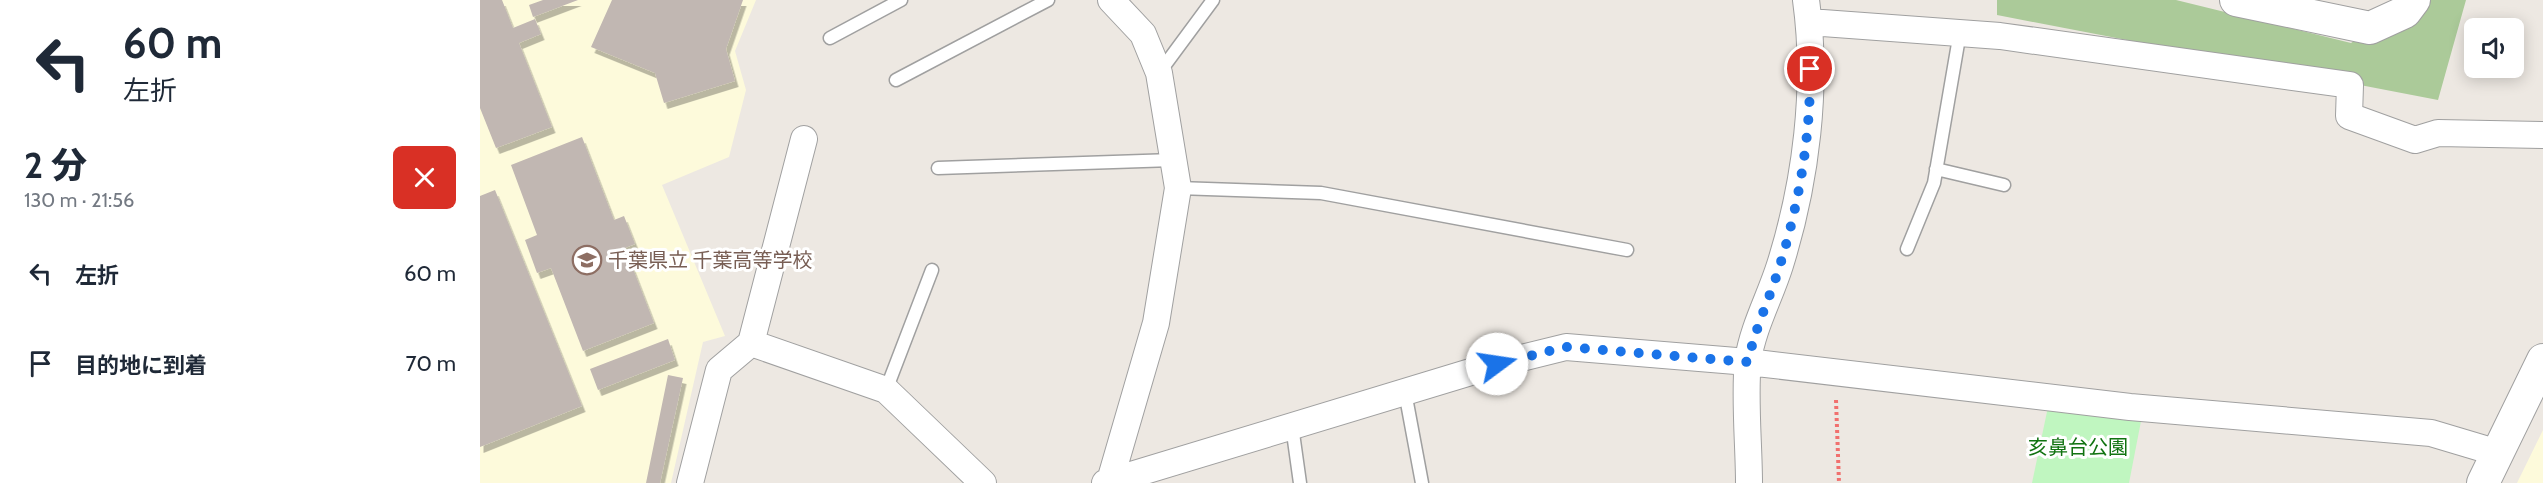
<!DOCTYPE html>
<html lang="ja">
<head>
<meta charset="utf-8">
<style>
	:root { --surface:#fff; --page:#f6f6f7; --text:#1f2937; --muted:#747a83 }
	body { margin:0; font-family:Cabin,"Noto Sans JP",sans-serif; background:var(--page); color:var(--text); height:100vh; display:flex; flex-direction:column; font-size:22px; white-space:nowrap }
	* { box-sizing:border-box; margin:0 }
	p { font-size:20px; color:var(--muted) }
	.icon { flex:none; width:33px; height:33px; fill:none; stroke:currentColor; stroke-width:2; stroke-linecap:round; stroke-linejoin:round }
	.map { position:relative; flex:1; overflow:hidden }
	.drawer { display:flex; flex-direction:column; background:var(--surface); width:480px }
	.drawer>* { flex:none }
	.hud { background:#fff; color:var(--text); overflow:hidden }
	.tools { position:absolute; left:1984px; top:18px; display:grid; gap:12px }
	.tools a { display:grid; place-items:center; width:60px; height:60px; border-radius:9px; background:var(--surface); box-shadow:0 3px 15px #0003; font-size:30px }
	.pin { position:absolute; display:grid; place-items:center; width:51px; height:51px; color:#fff; margin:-26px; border:3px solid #fff; border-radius:50%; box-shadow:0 2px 6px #0007 }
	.me { position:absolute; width:66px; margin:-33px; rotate:76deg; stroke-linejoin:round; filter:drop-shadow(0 0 4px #0008) }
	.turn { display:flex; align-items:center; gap:21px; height:126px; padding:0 24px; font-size:27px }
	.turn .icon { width:78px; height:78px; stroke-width:2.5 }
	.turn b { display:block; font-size:42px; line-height:51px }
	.round { display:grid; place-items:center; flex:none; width:63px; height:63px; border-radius:9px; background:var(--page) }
	.summary { display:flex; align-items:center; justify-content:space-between; height:102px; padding:0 24px }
	h1 { font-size:36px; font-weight:800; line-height:45px }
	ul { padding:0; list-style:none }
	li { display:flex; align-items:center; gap:18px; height:90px; padding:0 24px }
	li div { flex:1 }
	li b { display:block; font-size:22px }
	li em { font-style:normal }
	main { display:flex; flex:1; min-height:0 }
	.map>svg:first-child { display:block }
	.education { fill:#fdfadb }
	.forest { fill:#abca99 }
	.park { fill:#c0f6c0 }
	.building { fill:#c1b7b2; filter:url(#shadow) }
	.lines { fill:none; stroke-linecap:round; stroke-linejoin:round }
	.service-casing { stroke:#a0a0a0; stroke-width:15 }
	.minor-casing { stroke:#a0a0a0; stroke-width:28 }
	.tertiary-casing { stroke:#a0a0a0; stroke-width:34 }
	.path { stroke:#f1706e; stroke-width:4; stroke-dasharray:3 3; stroke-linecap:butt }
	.service { stroke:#fff; stroke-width:12 }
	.minor { stroke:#fff; stroke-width:26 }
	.tertiary { stroke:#fff; stroke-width:32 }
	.route { stroke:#1a73e8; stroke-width:10; stroke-dasharray:0 18 }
	.labels { text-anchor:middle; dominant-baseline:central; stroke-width:6; stroke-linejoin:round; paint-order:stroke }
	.education-label { font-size:20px; fill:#785e54; stroke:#fff; text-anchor:start }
	.park-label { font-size:20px; fill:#117311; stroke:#fff }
</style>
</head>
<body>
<main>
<section class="drawer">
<div class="hud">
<div class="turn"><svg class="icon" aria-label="left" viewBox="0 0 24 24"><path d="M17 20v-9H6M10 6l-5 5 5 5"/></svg><div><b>60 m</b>左折</div></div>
</div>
<div class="summary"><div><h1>2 分</h1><p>130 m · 21:56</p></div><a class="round" style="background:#d93025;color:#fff"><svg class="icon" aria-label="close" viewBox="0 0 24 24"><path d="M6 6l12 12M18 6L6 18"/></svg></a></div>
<ul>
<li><svg class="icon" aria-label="left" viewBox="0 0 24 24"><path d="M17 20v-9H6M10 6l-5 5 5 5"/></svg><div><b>左折</b></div><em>60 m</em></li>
<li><svg class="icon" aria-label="arrive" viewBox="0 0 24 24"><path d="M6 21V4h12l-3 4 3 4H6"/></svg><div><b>目的地に到着</b></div><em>70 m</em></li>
</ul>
</section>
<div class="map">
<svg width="2063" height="483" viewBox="0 0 2063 483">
	<defs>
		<filter id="shadow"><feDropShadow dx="3.5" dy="6" stdDeviation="0" flood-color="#0004"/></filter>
	</defs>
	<rect width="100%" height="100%" fill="#ede8e2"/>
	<path class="education" d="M0 0H276L255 51 266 90 249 157 182 185 245 336 223 342 191 483H0Z
		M2063 430V483H2037Z"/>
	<path class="forest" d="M1517 0H1696L1871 43 1932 0H1986L1958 100 1517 15Z"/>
	<path class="park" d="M1568 407 1662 416 1649 483H1552Z"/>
	<path class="building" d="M0 0H22L33 28 55 19 61 34 39 43 72 127 16 148 0 108Z
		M63 0H98L53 17 49 5Z
		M132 0H263L246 49 255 81 184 103 175 73 111 47Z
		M102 137 134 220 144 216 155 244 145 248 174 323 103 351 71 268 57 273 45 240 57 235 31 165Z
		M15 190 102 406 0 447V196Z
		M188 339 195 360 118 390 110 369Z
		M188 375 203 378 180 483H166Z"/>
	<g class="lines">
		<g class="service-casing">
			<path id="service" d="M350 38 421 0
				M679 73 733 0
				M416 80 568 0
				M458 168 693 160
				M1456 169 1524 185
				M698 188 841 193 1147 250
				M1427 249 1454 183 1480 32
				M406 390 452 270
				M925 392 942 483
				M812 426 820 483"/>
		</g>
		<g class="minor-casing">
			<path id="minor" d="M1329 22 1520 36 1870 85 1869 116 1935 140 1958 133 2063 135
				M324 139 271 343 406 390 503 483
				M630 481 676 323 698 188 679 73 663 34 631 0
				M210 483 239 370 271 343
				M625 483 1017 364 1086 347 1268 362 1650 407 1951 433 2018 453
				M1269 483C1269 446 1264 395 1268 360 1273 327 1290 297 1300 265 1326 182 1338 87 1326 0"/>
		</g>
		<g class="tertiary-casing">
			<path id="tertiary" d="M1756 0 1890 28 1925 12 1934 0
				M2003 483 2063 360"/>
		</g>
		<path class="path" d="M1356 400 1359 483"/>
		<use href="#service" class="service"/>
		<use href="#minor" class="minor"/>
		<use href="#tertiary" class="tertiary"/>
	</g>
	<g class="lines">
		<path class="route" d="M1017 364 1086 347 1268 362C1275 328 1290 298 1300 265 1319 204 1331 134 1330 69"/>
	</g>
	<defs>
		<g id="school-ring" transform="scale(1.5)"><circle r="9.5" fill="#fff" stroke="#8d6e63" stroke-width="1.5"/><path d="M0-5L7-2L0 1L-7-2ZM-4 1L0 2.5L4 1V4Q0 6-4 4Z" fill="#8d6e63"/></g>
	</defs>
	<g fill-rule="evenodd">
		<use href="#school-ring" x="107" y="260"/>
	</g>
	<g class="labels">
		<g class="education-label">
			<text x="128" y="260">千葉県立 千葉高等学校</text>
		</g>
		<g class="park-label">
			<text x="1598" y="447">亥鼻台公園</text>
		</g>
	</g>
</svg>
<div class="tools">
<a><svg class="icon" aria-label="sound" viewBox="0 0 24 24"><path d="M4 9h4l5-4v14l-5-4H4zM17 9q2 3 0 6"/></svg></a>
</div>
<div class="pin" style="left:1330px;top:69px;background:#d93025"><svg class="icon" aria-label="arrive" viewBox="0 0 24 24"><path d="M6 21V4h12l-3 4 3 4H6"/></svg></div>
<svg class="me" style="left:1017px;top:364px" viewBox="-20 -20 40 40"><circle r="19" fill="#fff"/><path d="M0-13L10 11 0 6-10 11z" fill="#1a73e8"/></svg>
</div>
</main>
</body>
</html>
